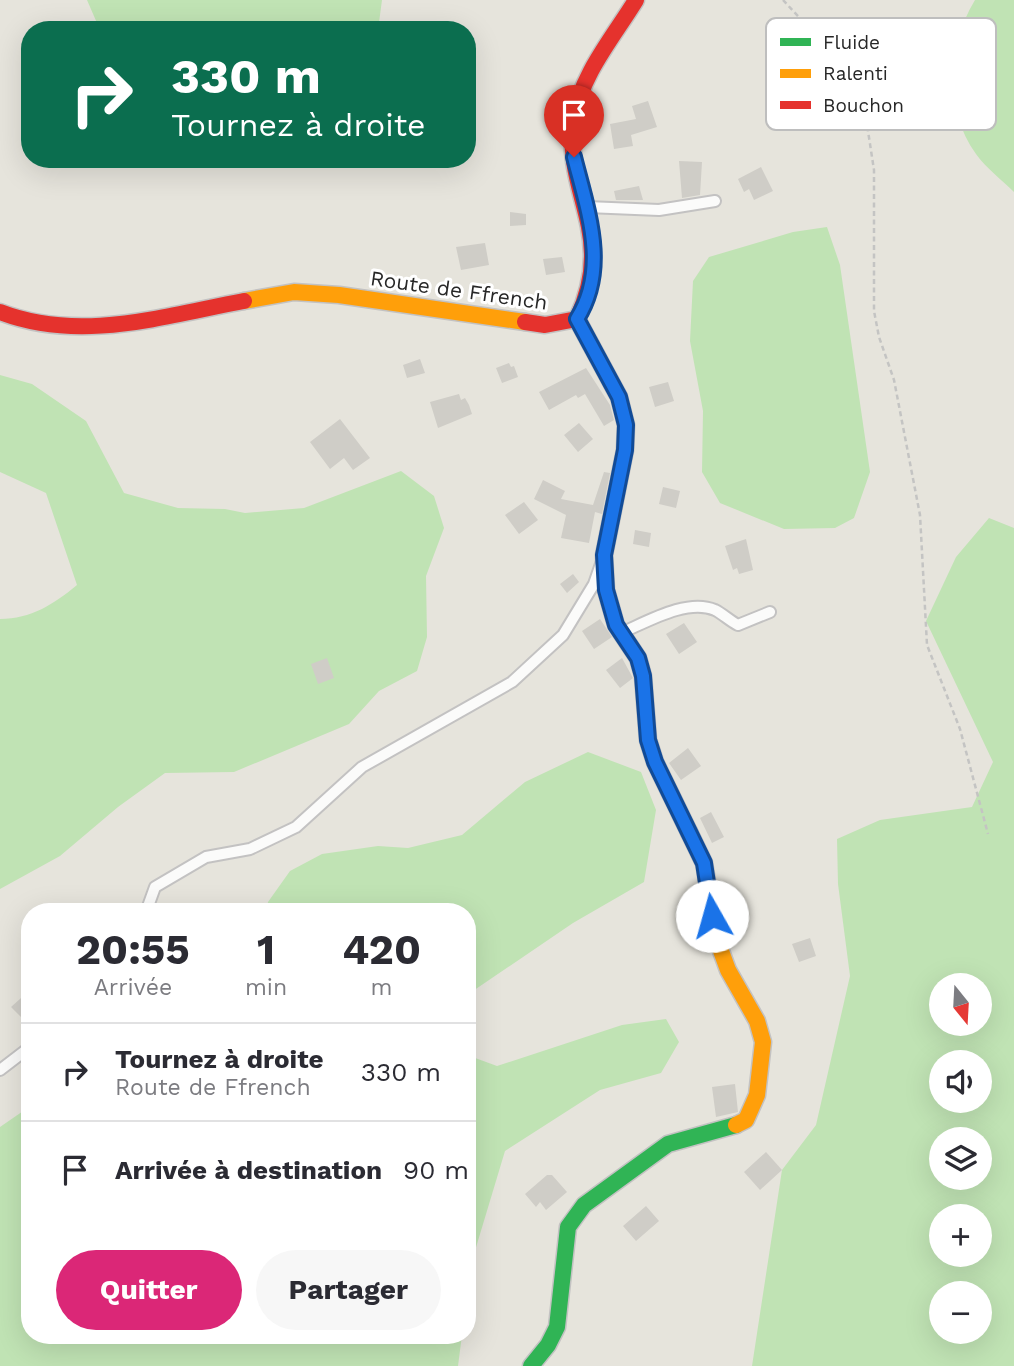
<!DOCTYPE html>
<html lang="fr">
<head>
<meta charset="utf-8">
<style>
	:root { --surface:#fff; --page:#f7f7f7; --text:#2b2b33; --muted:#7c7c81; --line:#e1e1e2; --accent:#db2777 }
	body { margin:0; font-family:"Work Sans",sans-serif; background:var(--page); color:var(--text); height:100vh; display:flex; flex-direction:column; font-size:26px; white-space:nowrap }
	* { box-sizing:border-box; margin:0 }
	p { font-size:23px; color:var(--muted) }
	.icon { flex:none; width:38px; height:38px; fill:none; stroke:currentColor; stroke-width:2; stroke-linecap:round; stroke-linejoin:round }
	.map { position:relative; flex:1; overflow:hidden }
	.sheet { position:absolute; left:21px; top:903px; width:455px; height:441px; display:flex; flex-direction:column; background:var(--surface); border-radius:28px; box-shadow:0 7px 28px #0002 }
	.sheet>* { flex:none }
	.hud { position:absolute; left:21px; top:21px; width:455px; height:147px; border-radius:28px; box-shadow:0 7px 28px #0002; background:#0b6e4f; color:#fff; overflow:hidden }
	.needle { width:46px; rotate:162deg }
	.controls { position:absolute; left:929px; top:973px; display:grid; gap:14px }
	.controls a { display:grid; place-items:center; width:63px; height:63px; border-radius:50%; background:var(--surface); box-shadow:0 7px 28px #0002; font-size:35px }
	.pin { position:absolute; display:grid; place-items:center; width:60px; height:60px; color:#fff; margin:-72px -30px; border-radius:50% 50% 50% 0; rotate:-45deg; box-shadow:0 0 7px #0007 }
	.pin .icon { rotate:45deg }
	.me { position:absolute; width:77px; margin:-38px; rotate:353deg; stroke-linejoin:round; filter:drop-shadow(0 0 5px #0008) }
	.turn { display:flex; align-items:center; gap:24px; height:147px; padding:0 35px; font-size:32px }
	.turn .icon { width:91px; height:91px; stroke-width:2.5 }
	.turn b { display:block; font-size:49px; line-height:60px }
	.eta { display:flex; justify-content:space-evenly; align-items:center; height:119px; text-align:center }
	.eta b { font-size:42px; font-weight:700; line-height:49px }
	.primary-button { display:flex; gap:14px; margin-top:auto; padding:14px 35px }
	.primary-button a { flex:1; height:80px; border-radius:42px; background:var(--accent); color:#fff; font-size:28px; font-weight:700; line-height:80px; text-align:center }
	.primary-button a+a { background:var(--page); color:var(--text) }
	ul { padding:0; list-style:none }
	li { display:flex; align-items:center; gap:21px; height:98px; padding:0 35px; border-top:2px solid var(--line) }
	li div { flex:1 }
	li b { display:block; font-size:26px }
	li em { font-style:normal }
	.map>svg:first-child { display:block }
	.green { fill:#c0e3b4; fill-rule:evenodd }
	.building { fill:#cfcdc7 }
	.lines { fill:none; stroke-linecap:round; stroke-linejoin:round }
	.street-casing { stroke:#c3c2c2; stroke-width:14 }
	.fast-casing { stroke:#c3c2c2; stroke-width:19 }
	.slow-casing { stroke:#c3c2c2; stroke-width:19 }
	.jam-casing { stroke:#c3c2c2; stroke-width:19 }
	.path { stroke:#c4c4c3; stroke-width:2.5; stroke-dasharray:5 3.5; stroke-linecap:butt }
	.street { stroke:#fbfbfa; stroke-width:10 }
	.fast { stroke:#30b455; stroke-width:16 }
	.slow { stroke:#ff9f0a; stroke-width:16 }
	.jam { stroke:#e5322d; stroke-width:16 }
	.route-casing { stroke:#114b97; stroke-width:18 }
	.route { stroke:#1a73e8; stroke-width:12 }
	.labels { text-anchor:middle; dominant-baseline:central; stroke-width:6; stroke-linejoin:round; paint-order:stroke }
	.street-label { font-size:21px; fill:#272727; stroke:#fff }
	.key { fill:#fff; stroke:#bebebe; stroke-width:2 }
	.key-label { font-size:19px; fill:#272727 }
</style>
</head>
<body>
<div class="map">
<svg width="1014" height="1366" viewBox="0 0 1014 1366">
	<rect width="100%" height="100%" fill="#e6e4dc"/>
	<path class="green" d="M87 0H382L378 30H100Z
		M975 0H1014V192C1002 180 986 168 976 154 943 108 947 46 975 0Z
		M827 227 840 265 870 472 854 518 835 528 784 529 720 503 702 472 703 411 690 341 693 281 709 257 793 232Z
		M0 375 32 384 86 421 124 493 178 508 225 509 245 513 304 508 401 471 434 496 444 528 426 576 427 637 417 671 379 691 349 724 234 772 165 773 118 807 60 856 0 889V619C31 619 54 604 77 585L46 493 0 472Z
		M989 518 1014 528V1366H752L782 1170 816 1125 850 976 838 884 837 839 880 820 972 807 993 762 926 621 956 557ZM980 985V1024H942V985ZM980 1062V1101H942V1062ZM980 1139V1178H942V1139ZM980 1216V1255H942V1216ZM980 1293V1332H942V1293Z
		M588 752 641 772 656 810 644 882 573 923 467 995V912H266L268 902 290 871 322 854 378 846 408 848 462 835 525 782Z
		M666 1019 679 1042 661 1073 600 1090 505 1151 474 1254 467 1301V1055L497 1066 622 1025Z
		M29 1107 30 1335H462L458 1366H0V1127Z"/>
	<path class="building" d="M648 101 657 127 631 135 633 146 614 149 610 124 636 119 632 106Z
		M679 161 702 162 700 195 682 198Z
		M761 167 773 191 754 200 749 189 744 192 738 179Z
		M639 186 643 200H616L614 191Z
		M510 212 526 214V225L510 226Z
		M485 243 489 265 461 270 456 247Z
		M562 257 565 272 546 275 543 259Z
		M420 359 425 373 407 378 403 365Z
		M509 363 511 367 514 366 518 377 502 383 496 368Z
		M586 368 610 405 614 420 604 426 585 394 578 398 576 395 549 410 539 392Z
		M668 382 674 401 655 407 649 387Z
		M459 394 461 400 465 398 469 405 472 414 438 428 430 402Z
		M340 419 370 458 353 470 344 458 330 469 310 442Z
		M579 423 593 439 578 452 564 435Z
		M604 472 610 473 602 514 595 512 589 543 561 538 566 515 534 499 543 480 565 491 561 499 593 505Z
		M663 487 680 491 676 508 659 504Z
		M524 502 538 520 519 534 505 515Z
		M635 530 651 533 649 547 633 544Z
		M746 539 753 570 739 574 737 568 733 570 725 546Z
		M573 574 579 582 567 593 560 584Z
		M600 619 612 637 594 649 582 631Z
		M684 623 697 642 679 654 666 634Z
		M327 658 334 678 318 684 311 664Z
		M622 658 633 678 620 688 606 670Z
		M688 748 701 766 681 780 669 763Z
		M711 812 724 837 712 843 700 818Z
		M810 938 816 956 799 962 792 944Z
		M30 990V1009L21 1017 11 1007Z
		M735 1084 738 1112 716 1117 712 1087Z
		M766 1152 782 1170 760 1190 744 1172Z
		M547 1175H552L567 1192 546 1210 540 1202 536 1207 525 1194Z
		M646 1206 659 1221 636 1241 623 1226Z"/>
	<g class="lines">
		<g class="street-casing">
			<path id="street" d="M587 207 659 210 715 201
				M621 633C647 622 687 598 715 610 723 614 730 621 738 625L770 612
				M146 912 155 887 206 857 250 849 296 827 362 767 512 682 563 635 594 584 602 561
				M0 1070 30 1047"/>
		</g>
		<g class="fast-casing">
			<path id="fast" d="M577 319 619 397 626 425 625 450 604 555 606 590 616 625 638 658 643 676 648 740 655 762 689 832
				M531 1366 548 1345 557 1327 568 1227 584 1205 668 1144 736 1125"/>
		</g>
		<g class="slow-casing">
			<path id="slow" d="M244 301 294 292 339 295 525 322
				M689 832 704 863 717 940 728 970 757 1021 763 1042 757 1095 746 1120 736 1125"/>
		</g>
		<g class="jam-casing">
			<path id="jam" d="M0 312C80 343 163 316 244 301
				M525 322 545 325 577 319C617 233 563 195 574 119 580 76 614 36 636 0"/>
		</g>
		<path class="path" d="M783 0 821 41 835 62 868 131 874 170V311L879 337 894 380 920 515 927 645 960 729 988 834"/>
		<use href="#street" class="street"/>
		<use href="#fast" class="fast"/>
		<use href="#slow" class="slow"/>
		<use href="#jam" class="jam"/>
	</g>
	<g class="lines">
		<g class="route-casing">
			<path id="route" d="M574 157C588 212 609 268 577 319L619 397 626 425 625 450 604 555 606 590 616 625 638 658 643 676 648 740 655 762 704 863 712 916"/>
		</g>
		<use href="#route" class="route"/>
	</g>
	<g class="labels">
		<g class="street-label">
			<text transform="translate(459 290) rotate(8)">Route de Ffrench</text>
		</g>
	</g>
	<rect x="766" y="18" width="230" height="112" rx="10" class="key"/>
	<rect x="780" y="38" width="31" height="8" fill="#30b455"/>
	<rect x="780" y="69" width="31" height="9" fill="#ff9f0a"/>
	<rect x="780" y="101" width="31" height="8" fill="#e5322d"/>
	<g class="key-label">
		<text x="823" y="49">Fluide</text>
		<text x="823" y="80">Ralenti</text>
		<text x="823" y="112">Bouchon</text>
	</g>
</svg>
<div class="controls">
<a><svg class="needle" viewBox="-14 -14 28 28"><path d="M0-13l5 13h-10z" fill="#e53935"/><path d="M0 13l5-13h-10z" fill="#7c7c81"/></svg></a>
<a><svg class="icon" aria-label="sound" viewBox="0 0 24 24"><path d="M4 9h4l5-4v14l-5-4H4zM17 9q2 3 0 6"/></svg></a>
<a><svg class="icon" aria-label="layers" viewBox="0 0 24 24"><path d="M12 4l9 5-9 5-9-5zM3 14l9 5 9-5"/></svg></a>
<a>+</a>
<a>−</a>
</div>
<div class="pin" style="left:574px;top:157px;background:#d93025"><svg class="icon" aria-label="arrive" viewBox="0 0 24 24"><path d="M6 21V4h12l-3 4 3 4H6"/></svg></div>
<svg class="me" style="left:712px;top:916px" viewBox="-20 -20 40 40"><circle r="19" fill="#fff"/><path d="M0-13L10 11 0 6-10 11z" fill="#1a73e8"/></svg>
<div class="hud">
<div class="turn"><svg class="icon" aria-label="right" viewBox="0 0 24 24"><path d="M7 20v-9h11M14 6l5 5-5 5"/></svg><div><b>330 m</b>Tournez à droite</div></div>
</div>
<section class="sheet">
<div class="eta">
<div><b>20:55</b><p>Arrivée</p></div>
<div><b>1</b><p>min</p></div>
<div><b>420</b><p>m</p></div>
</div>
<ul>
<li><svg class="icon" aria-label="right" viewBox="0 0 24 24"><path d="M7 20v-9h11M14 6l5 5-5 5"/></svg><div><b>Tournez à droite</b><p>Route de Ffrench</p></div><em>330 m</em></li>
<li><svg class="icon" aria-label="arrive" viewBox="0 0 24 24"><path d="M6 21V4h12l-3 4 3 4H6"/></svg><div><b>Arrivée à destination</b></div><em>90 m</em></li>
</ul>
<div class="primary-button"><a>Quitter</a><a>Partager</a></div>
</section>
</div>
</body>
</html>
